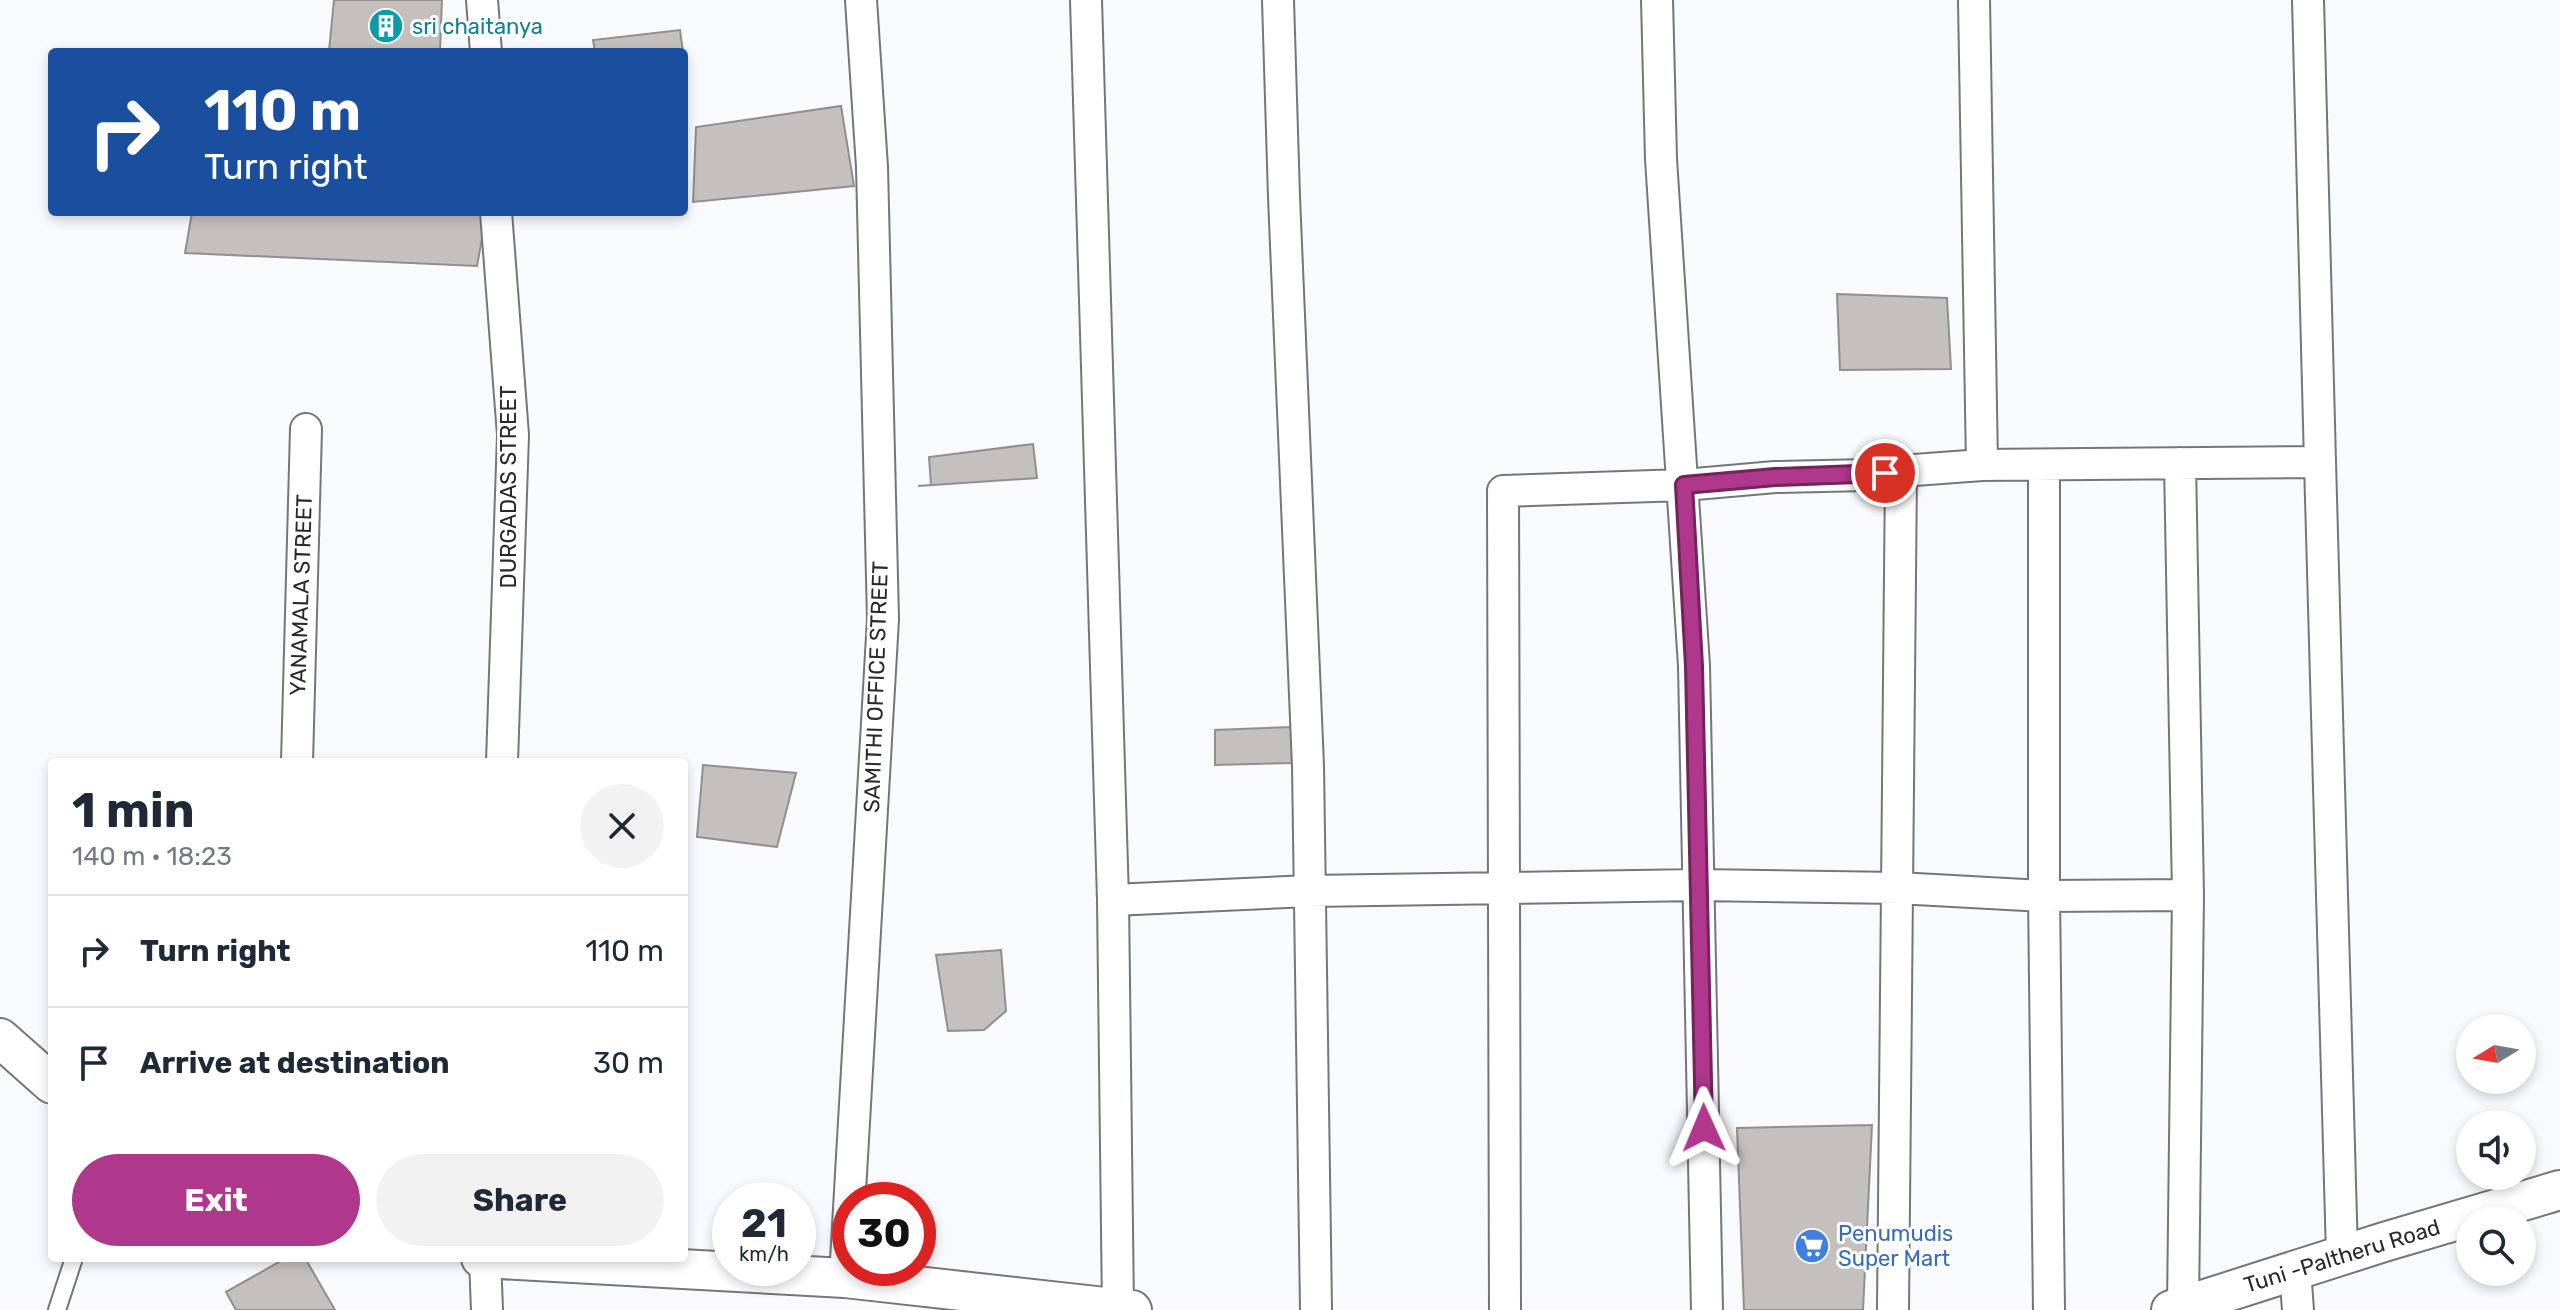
<!DOCTYPE html>
<html lang="en">
<head>
<meta charset="utf-8">
<style>
	:root { --surface:#fff; --page:#f2f2f3; --text:#1f2937; --muted:#747a83; --line:#e0e1e3; --accent:#af378c }
	body { margin:0; font-family:Rubik,sans-serif; background:var(--page); color:var(--text); height:100vh; display:flex; flex-direction:column; font-size:30px; white-space:nowrap }
	* { box-sizing:border-box; margin:0 }
	p { font-size:26px; color:var(--muted) }
	.icon { flex:none; width:44px; height:44px; fill:none; stroke:currentColor; stroke-width:2; stroke-linecap:round; stroke-linejoin:round }
	.map { position:relative; flex:1; overflow:hidden }
	.sheet { position:absolute; left:48px; top:758px; width:640px; height:504px; display:flex; flex-direction:column; background:var(--surface); border-radius:8px; box-shadow:0 4px 12px #0003 }
	.sheet>* { flex:none }
	.hud { position:absolute; left:48px; top:48px; width:640px; height:168px; border-radius:8px; box-shadow:0 4px 12px #0003; background:#1a4fa0; color:#fff; overflow:hidden }
	.needle { width:52px; rotate:259deg }
	.tools { position:absolute; left:2456px; top:1014px; display:grid; gap:16px }
	.tools a { display:grid; place-items:center; width:80px; height:80px; border-radius:50%; background:var(--surface); box-shadow:0 4px 12px #0003; font-size:40px }
	.speed { position:absolute; left:712px; top:1182px; display:flex; gap:16px; font-size:40px; font-weight:700; text-align:center }
	.speed>* { display:grid; place-content:center; width:104px; height:104px; border-radius:50%; background:var(--surface); box-shadow:0 4px 12px #0003; line-height:1 }
	.speed small { font-size:20px; font-weight:400 }
	.speed .limit { border:12px solid #d22; background:#fff; color:#111 }
	.pin { position:absolute; display:grid; place-items:center; width:68px; height:68px; color:#fff; margin:-34px; border:4px solid #fff; border-radius:50%; box-shadow:0 2px 8px #0007 }
	.me { position:absolute; width:88px; margin:-44px; rotate:359deg; stroke-linejoin:round; filter:drop-shadow(0 0 6px #0008) }
	.turn { display:flex; align-items:center; gap:28px; height:168px; padding:0 24px; font-size:36px }
	.turn .icon { width:104px; height:104px; stroke-width:2.5 }
	.turn b { display:block; font-size:56px; line-height:68px }
	.round { display:grid; place-items:center; flex:none; width:84px; height:84px; border-radius:42px; background:var(--page) }
	.summary { display:flex; align-items:center; justify-content:space-between; height:136px; padding:0 24px }
	h1 { font-size:48px; font-weight:700; line-height:60px }
	.button { display:flex; gap:16px; margin-top:auto; padding:16px 24px }
	.button a { flex:1; height:92px; border-radius:48px; background:var(--accent); color:#fff; font-size:32px; font-weight:700; line-height:92px; text-align:center }
	.button a+a { background:var(--page); color:var(--text) }
	ul { padding:0; list-style:none }
	li { display:flex; align-items:center; gap:24px; height:112px; padding:0 24px; border-top:2px solid var(--line) }
	li div { flex:1 }
	li b { display:block; font-size:30px }
	li em { font-style:normal }
	.map>svg:first-child { display:block }
	.building { fill:#c4c0bd; stroke:#918e8c; stroke-width:2 }
	.lines { fill:none; stroke-linecap:round; stroke-linejoin:round }
	.service-casing { stroke:#747679; stroke-width:20 }
	.minor-casing { stroke:#747679; stroke-width:34 }
	.tertiary-casing { stroke:#747679; stroke-width:42 }
	.service { stroke:#fff; stroke-width:16 }
	.minor { stroke:#fff; stroke-width:30 }
	.tertiary { stroke:#fff; stroke-width:38 }
	.route-casing { stroke:#72245b; stroke-width:20 }
	.route { stroke:#af378c; stroke-width:14 }
	.labels { text-anchor:middle; dominant-baseline:central; stroke-width:6; stroke-linejoin:round; paint-order:stroke }
	.culture-label { font-size:22px; fill:#0d838f; stroke:#fff; text-anchor:start }
	.street-label { font-size:22px; fill:#29292b; stroke:#fff }
	.shop-label { font-size:22px; fill:#366cbe; stroke:#fff; text-anchor:start }
</style>
</head>
<body>
<div class="map">
<svg width="2560" height="1310" viewBox="0 0 2560 1310">
	<rect width="100%" height="100%" fill="#f8fafe"/>
	<path class="building" d="M334 0H442L440 51H329Z
		M680 30 683 52H595L593 40Z
		M841 106 854 186 693 202 696 127Z
		M192 212H487L477 266 185 253Z
		M1837 294 1947 298 1951 369 1840 370Z
		M1033 444 1037 478 918 486 931 485 929 457Z
		M1292 727 1294 763 1215 765V730Z
		M703 765 796 773 777 847 697 837Z
		M1001 950 1006 1011 984 1030 948 1031 936 955Z
		M1872 1125 1863 1310H1744L1737 1128Z
		M286 1258H305L335 1310H236L226 1292Z"/>
	<g class="lines">
		<g class="service-casing">
			<path id="service" d="M57 1310 74 1258"/>
		</g>
		<g class="minor-casing">
			<path id="minor" d="M482 0 486 52
				M1086 0 1113 900 1118 1310
				M1278 0 1284 197 1308 766 1316 1310
				M1657 0 1661 159 1694 666 1707 1310
				M1974 0 1982 465
				M2308 0 2320 462
				M496 212 513 435 502 762
				M2180 463 2188 895
				M2044 465V896L2049 1310
				M1901 471 1982 465 2320 462 2342 1255
				M297 762 306 429
				M1113 900 1309 891 1699 885 1898 888 2044 896 2188 895 2183 1306
				M485 1258 487 1310
				M2295 1270 2298 1310
				M845 1278 883 619 872 167 861 0
				M1505 1310 1503 491 1684 485 1775 477 1868 475 1901 471 1893 1310"/>
		</g>
		<g class="tertiary-casing">
			<path id="tertiary" d="M0 1038 52 1084
				M481 1258 845 1278 1132 1310
				M2171 1310 2384 1242 2560 1190"/>
		</g>
		<use href="#service" class="service"/>
		<use href="#minor" class="minor"/>
		<use href="#tertiary" class="tertiary"/>
	</g>
	<g class="lines">
		<g class="route-casing">
			<path id="route" d="M1704 1128 1694 666 1684 485 1775 477 1885 473"/>
		</g>
		<use href="#route" class="route"/>
	</g>
	<defs>
		<g id="building-disc" transform="scale(1.8)"><circle r="9.5" fill="#0f9aa8" stroke="#fff"/><path d="M-4-6H4V6H1V3H-1V6H-4ZM-2.5-4.3h1.7v1.8h-1.7ZM.8-4.3h1.7v1.8H.8ZM-2.5-1h1.7V.8h-1.7ZM.8-1h1.7V.8H.8Z" fill="#fff"/></g>
		<g id="supermarket-disc" transform="scale(1.8)"><circle r="9.5" fill="#3f7fe0" stroke="#fff"/><path d="M-6-5.5h2.5l.6 2H6L4.5 2H-2.5L-4.4-4H-6ZM-1.5 3.2a1.3 1.3 0 1 0 .1 0ZM3 3.2a1.3 1.3 0 1 0 .1 0Z" fill="#fff"/></g>
	</defs>
	<g fill-rule="evenodd">
		<use href="#building-disc" x="386" y="26"/>
		<use href="#supermarket-disc" x="1812" y="1246"/>
	</g>
	<g class="labels">
		<g class="culture-label">
			<text x="412" y="26">sri chaitanya</text>
		</g>
		<g class="street-label">
			<text transform="translate(508 487) rotate(-90)">DURGADAS STREET</text>
			<text transform="translate(301 595) rotate(-88)">YANAMALA STREET</text>
			<text transform="translate(876 687) rotate(-88)">SAMITHI OFFICE STREET</text>
			<text transform="translate(2342 1256) rotate(-17)">Tuni -Paltheru Road</text>
		</g>
		<g class="shop-label">
			<text x="1838" y="1233">Penumudis<tspan x="1838" dy="25">Super Mart</tspan></text>
		</g>
	</g>
</svg>
<div class="tools">
<a><svg class="needle" viewBox="-14 -14 28 28"><path d="M0-13l5 13h-10z" fill="#e53935"/><path d="M0 13l5-13h-10z" fill="#747a83"/></svg></a>
<a><svg class="icon" aria-label="sound" viewBox="0 0 24 24"><path d="M4 9h4l5-4v14l-5-4H4zM17 9q2 3 0 6"/></svg></a>
<a><svg class="icon" aria-label="search" viewBox="0 0 24 24"><circle cx="10" cy="10" r="6"/><path d="M15 15l6 6"/></svg></a>
</div>
<div class="speed"><div>21<small>km/h</small></div><div class="limit">30</div></div>
<div class="pin" style="left:1885px;top:473px;background:#d93025"><svg class="icon" aria-label="arrive" viewBox="0 0 24 24"><path d="M6 21V4h12l-3 4 3 4H6"/></svg></div>
<svg class="me" style="left:1704px;top:1128px" viewBox="-20 -20 40 40"><path d="M0-17L14 15 0 8-14 15z" fill="#af378c" stroke="#fff" stroke-width="4"/></svg>
<div class="hud">
<div class="turn"><svg class="icon" aria-label="right" viewBox="0 0 24 24"><path d="M7 20v-9h11M14 6l5 5-5 5"/></svg><div><b>110 m</b>Turn right</div></div>
</div>
<section class="sheet">
<div class="summary"><div><h1>1 min</h1><p>140 m · 18:23</p></div><a class="round"><svg class="icon" aria-label="close" viewBox="0 0 24 24"><path d="M6 6l12 12M18 6L6 18"/></svg></a></div>
<ul>
<li><svg class="icon" aria-label="right" viewBox="0 0 24 24"><path d="M7 20v-9h11M14 6l5 5-5 5"/></svg><div><b>Turn right</b></div><em>110 m</em></li>
<li><svg class="icon" aria-label="arrive" viewBox="0 0 24 24"><path d="M6 21V4h12l-3 4 3 4H6"/></svg><div><b>Arrive at destination</b></div><em>30 m</em></li>
</ul>
<div class="button"><a>Exit</a><a>Share</a></div>
</section>
</div>
</body>
</html>
